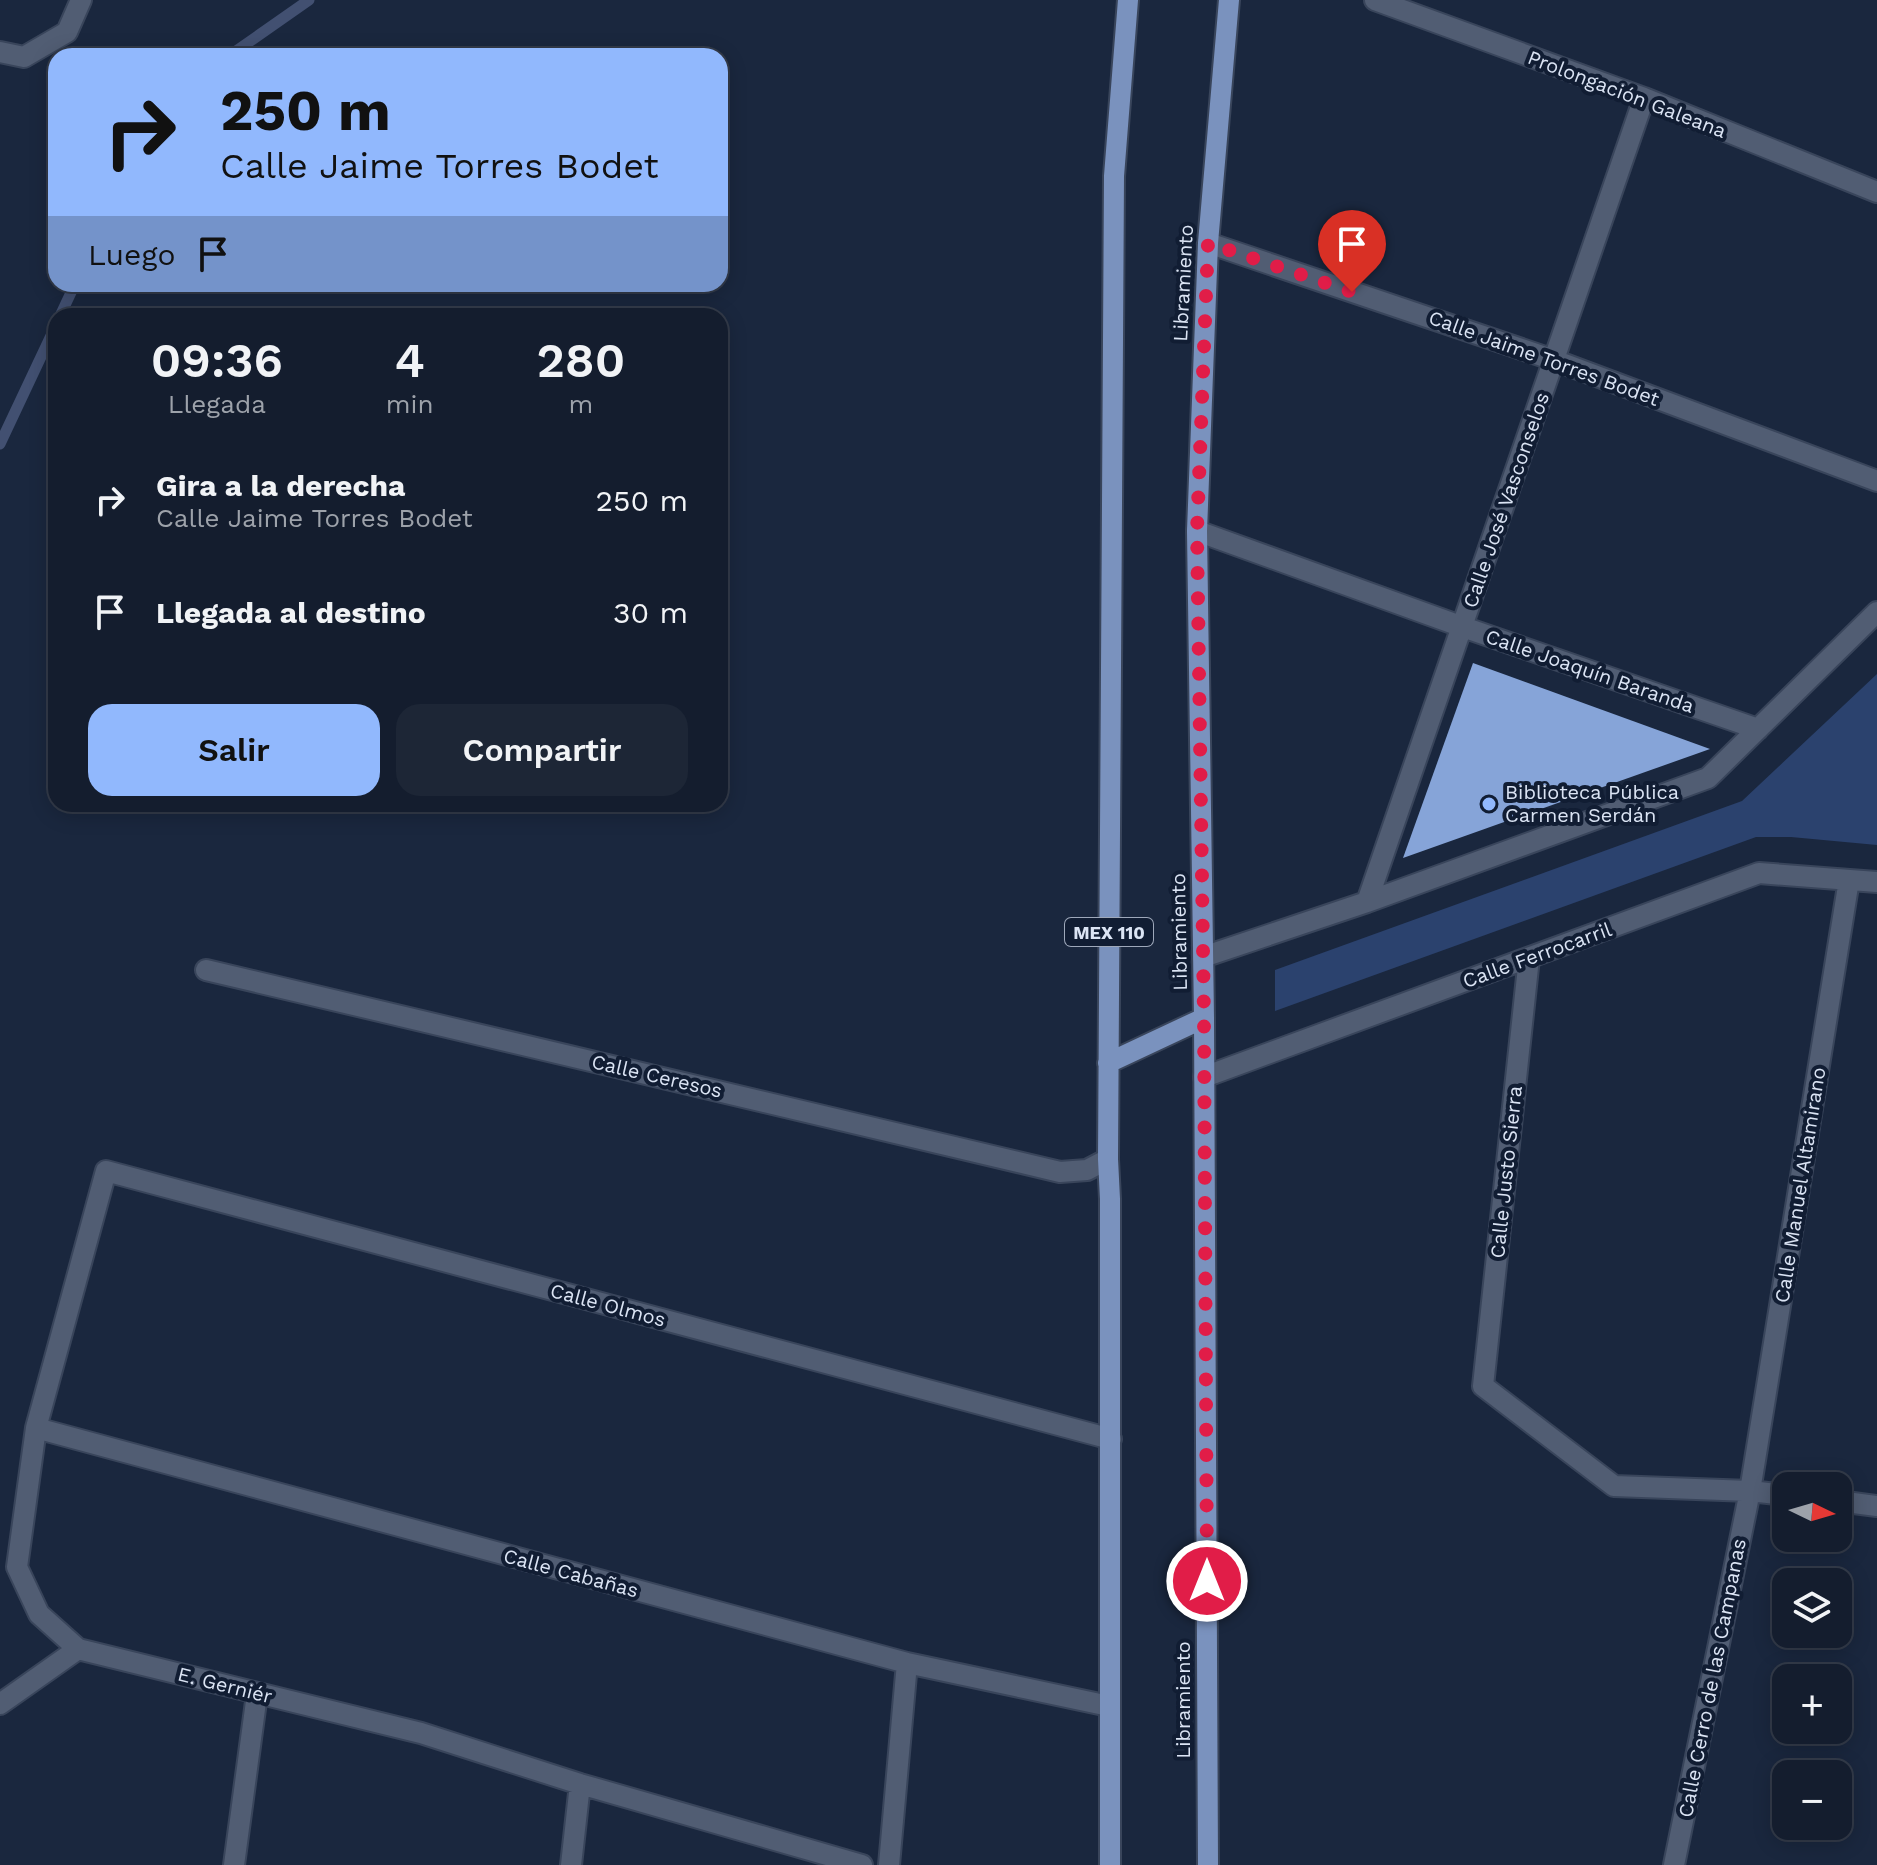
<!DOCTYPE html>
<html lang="es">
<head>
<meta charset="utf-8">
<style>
	:root { --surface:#141d2e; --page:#1d2636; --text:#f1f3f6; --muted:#9da2aa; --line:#333b4a; --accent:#91b8fd }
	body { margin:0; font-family:"Work Sans",sans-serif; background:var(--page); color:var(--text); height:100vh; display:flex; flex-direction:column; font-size:30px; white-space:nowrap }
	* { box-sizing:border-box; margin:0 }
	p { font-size:26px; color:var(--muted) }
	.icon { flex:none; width:44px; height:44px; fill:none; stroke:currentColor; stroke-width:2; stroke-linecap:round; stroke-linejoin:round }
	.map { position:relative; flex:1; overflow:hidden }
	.panel { position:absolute; left:48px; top:308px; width:680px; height:504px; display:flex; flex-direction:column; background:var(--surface); border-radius:24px; box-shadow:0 4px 20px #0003,0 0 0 2px var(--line) }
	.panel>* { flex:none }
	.hud { position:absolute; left:48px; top:48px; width:680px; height:244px; border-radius:24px; box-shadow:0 4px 20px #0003,0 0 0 2px var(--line); background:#91b8fd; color:#111; overflow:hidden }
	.needle { width:52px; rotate:95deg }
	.tools { position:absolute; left:1772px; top:1472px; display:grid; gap:16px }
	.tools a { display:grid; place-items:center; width:80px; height:80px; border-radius:16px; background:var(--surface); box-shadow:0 4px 20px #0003,0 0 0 2px var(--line); font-size:40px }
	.pin { position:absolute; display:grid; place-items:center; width:68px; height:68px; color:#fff; margin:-82px -34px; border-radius:50% 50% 50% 0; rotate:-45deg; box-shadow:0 0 8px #0007 }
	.pin .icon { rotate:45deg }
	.me { position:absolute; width:88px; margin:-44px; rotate:0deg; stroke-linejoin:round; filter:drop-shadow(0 0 6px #0008) }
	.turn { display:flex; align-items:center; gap:28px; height:168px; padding:0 40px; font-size:36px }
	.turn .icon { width:104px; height:104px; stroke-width:2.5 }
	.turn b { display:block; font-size:56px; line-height:68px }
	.then { display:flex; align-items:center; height:76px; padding:0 40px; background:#0003; gap:16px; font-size:30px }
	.eta { display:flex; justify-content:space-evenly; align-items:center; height:136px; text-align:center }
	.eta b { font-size:48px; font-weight:600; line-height:56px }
	.action { display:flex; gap:16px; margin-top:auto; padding:16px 40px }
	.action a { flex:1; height:92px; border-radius:24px; background:var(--accent); color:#111; font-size:32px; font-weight:600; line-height:92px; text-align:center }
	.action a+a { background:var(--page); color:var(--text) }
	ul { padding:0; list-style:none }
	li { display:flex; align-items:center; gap:24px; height:112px; padding:0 40px }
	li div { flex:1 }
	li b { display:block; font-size:30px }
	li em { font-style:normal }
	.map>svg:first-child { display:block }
	.green { fill:#2b426e }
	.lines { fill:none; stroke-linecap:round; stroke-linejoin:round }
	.stream { stroke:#425071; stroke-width:11 }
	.building { fill:#86a4d8 }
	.minor-casing { stroke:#39455b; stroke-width:24 }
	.major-casing { stroke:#39455b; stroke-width:24 }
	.minor { stroke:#515d73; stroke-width:20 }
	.major { stroke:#7a92be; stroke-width:20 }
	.route { stroke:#e11d48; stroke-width:14; stroke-dasharray:0 25.2 }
	.poi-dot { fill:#91b8fd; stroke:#111d33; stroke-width:3 }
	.labels { text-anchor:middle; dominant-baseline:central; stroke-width:8; stroke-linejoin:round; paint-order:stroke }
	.shield { fill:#111d33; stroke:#9ea8ba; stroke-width:2 }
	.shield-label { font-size:18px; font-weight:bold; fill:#dbe4f4 }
	.street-label { font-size:20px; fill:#dbe4f4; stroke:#111d33 }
	.poi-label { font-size:20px; fill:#dbe4f4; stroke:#111d33; text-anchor:start }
</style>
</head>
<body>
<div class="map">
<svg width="1877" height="1865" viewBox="0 0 1877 1865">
	<rect width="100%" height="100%" fill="#1a273e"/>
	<path class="green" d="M1877 674V845L1791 837H1756L1275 1011V970L1742 801Z"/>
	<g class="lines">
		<path class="stream" d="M229 56 309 0
			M60 316 75 284
			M0 444 56 325"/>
	</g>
	<path class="building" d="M1473 663 1710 749 1403 858Z"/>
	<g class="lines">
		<g class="minor-casing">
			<path id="minor" d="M1375 0 1644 98 1877 192
				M0 52 24 57 67 32 81 0
				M1208 243 1554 360 1877 481
				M1197 531 1463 627 1758 729
				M1367 902 1644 98
				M1203 957 1367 902 1708 778 1877 612
				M1529 958 1483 1386 1614 1486 1750 1491 1786 1495
				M206 970 1060 1172 1087 1170 1108 1159
				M1204 1077 1759 873 1877 882
				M36 1428 907 1663 1109 1706
				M1838 1501 1877 1506
				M0 1704 78 1649
				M234 1865 257 1694
				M571 1865 580 1784
				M862 1865 580 1784 421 1733 78 1649 39 1614 17 1567 36 1428 106 1171 1111 1439
				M889 1865 907 1663
				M1674 1865 1750 1491 1849 880"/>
		</g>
		<g class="major-casing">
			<path id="major" d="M1108 1063 1204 1018
				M1110 1865V1199L1108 1159 1114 176 1128 0
				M1208 1865 1204 1018 1197 531 1208 243 1229 0"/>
		</g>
		<use href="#minor" class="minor"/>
		<use href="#major" class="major"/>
	</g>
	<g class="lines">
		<path class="route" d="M1207 1581 1204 1018 1197 531 1208 243 1352 292"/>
	</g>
	<circle class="poi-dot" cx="1489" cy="804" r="8"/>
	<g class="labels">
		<rect class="shield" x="1065" y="918" width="88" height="28" rx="6"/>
		<g class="shield-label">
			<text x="1109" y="932">MEX 110</text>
		</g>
		<g class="street-label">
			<text transform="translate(1627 94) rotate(21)">Prolongación Galeana</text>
			<text transform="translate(1183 283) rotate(-87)">Libramiento</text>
			<text transform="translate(1544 358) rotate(20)">Calle Jaime Torres Bodet</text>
			<text transform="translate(1506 500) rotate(-71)">Calle José Vasconselos</text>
			<text transform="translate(1590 671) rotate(19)">Calle Joaquín Baranda</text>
			<text transform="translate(1179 932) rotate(-91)">Libramiento</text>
			<text transform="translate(1537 955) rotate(-20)">Calle Ferrocarril</text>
			<text transform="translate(657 1076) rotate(13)">Calle Ceresos</text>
			<text transform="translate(1506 1172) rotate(-84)">Calle Justo Sierra</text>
			<text transform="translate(1800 1185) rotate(-81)">Calle Manuel Altamirano</text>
			<text transform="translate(608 1305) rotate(15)">Calle Olmos</text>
			<text transform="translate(571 1573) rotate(15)">Calle Cabañas</text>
			<text transform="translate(1712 1678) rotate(-79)">Calle Cerro de las Campanas</text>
			<text transform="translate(225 1685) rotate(14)">E. Gerniér</text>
			<text transform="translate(1183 1700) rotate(-90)">Libramiento</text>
		</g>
		<g class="poi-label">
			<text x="1505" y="792">Biblioteca Pública<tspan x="1505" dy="23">Carmen Serdán</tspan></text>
		</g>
	</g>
</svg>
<div class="tools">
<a><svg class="needle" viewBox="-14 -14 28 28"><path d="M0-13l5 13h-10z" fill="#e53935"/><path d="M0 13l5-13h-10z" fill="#9da2aa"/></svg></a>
<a><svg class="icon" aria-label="layers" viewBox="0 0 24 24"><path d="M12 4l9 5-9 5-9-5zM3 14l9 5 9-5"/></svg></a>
<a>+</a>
<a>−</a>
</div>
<div class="pin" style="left:1352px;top:292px;background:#d93025"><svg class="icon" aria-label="arrive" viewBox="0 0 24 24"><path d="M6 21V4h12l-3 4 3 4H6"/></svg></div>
<svg class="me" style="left:1207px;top:1581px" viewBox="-20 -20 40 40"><circle r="17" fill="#e11d48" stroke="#fff" stroke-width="3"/><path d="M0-11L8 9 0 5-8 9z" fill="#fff"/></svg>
<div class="hud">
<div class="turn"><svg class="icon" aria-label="right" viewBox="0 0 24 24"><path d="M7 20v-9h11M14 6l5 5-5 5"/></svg><div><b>250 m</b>Calle Jaime Torres Bodet</div></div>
<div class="then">Luego<svg class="icon" aria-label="arrive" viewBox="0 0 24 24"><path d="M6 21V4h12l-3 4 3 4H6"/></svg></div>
</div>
<section class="panel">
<div class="eta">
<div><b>09:36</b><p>Llegada</p></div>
<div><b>4</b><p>min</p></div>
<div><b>280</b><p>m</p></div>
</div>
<ul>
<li><svg class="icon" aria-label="right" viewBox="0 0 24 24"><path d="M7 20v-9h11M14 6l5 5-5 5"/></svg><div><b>Gira a la derecha</b><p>Calle Jaime Torres Bodet</p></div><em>250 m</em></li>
<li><svg class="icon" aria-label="arrive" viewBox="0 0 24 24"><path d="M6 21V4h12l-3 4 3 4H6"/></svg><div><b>Llegada al destino</b></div><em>30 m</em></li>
</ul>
<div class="action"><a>Salir</a><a>Compartir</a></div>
</section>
</div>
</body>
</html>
